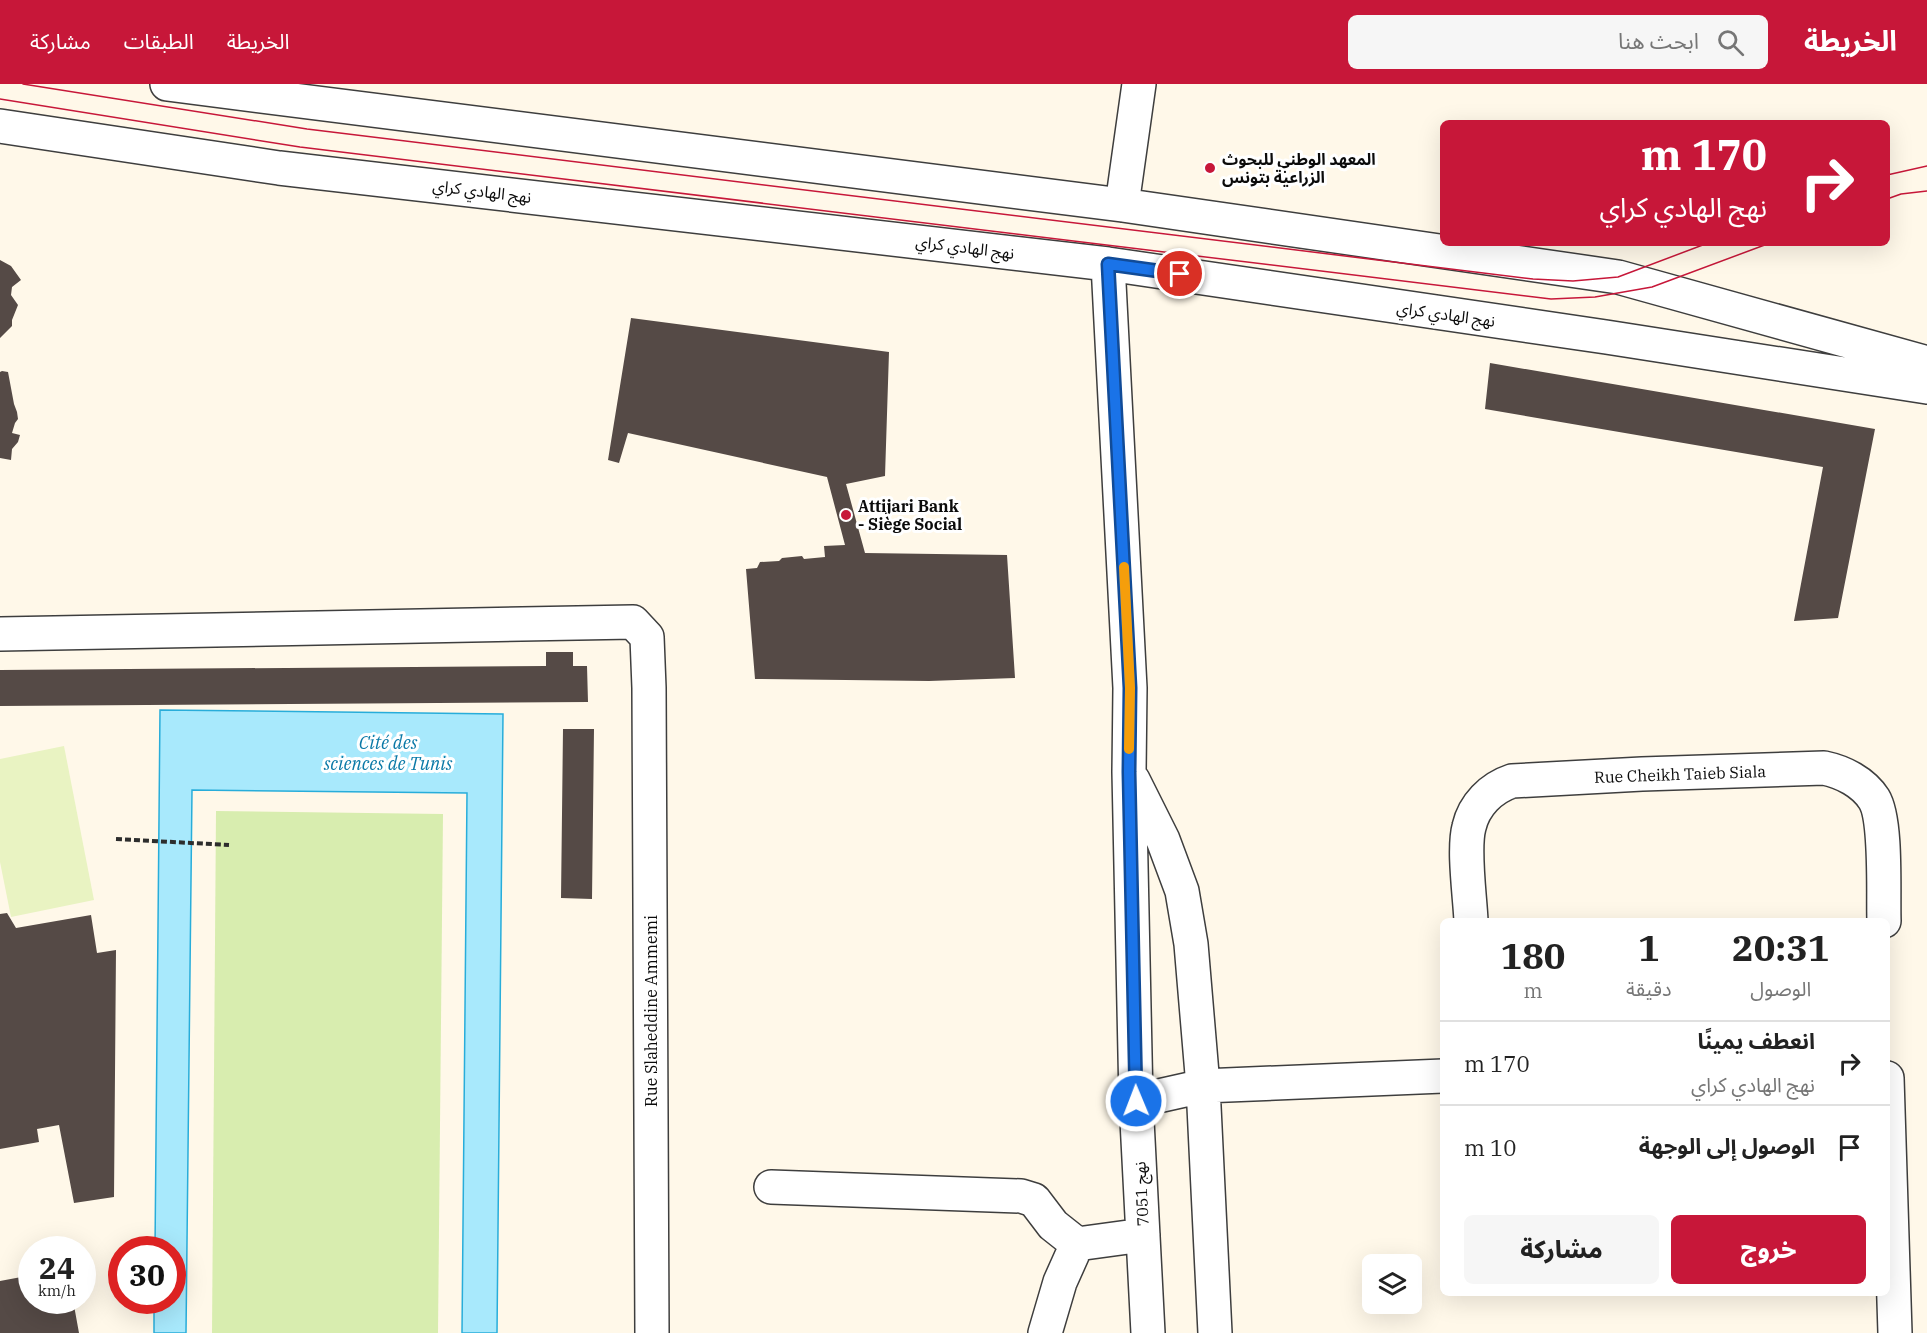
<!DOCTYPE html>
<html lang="ar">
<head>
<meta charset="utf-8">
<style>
	:root { --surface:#fff; --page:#f6f6f6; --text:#222; --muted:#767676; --line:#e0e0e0; --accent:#c71739 }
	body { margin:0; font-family:"IBM Plex Serif","Noto Sans Arabic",serif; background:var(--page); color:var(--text); direction:rtl; height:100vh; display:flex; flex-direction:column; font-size:22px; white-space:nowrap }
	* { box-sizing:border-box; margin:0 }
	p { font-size:20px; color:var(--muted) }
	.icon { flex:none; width:33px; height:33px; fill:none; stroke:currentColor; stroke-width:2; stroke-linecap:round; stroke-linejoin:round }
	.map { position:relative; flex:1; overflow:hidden; direction:ltr }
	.panel { position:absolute; left:1440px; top:834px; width:450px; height:378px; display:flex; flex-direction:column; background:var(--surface); border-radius:9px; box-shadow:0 6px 24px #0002; direction:rtl }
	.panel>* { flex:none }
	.top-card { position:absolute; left:1440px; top:36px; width:450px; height:126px; border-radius:9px; box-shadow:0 6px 24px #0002; direction:rtl; background:#c71739; color:#fff; overflow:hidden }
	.fabs { position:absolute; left:1362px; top:1170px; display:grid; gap:12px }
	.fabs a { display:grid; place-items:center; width:60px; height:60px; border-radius:9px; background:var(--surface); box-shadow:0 6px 24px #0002; font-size:30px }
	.speed { position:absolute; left:18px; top:1152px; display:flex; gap:12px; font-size:30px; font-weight:700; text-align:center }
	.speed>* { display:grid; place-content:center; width:78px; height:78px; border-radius:50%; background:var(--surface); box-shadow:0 6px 24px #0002; line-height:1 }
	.speed small { font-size:15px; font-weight:400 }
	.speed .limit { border:9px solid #d22; background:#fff; color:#111 }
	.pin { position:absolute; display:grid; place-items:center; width:51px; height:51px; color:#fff; margin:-26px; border:3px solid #fff; border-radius:50%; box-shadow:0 2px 6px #0007 }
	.me { position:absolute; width:66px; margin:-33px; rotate:359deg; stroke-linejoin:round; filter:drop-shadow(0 0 4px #0008) }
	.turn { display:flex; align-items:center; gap:21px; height:126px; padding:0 24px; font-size:27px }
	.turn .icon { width:78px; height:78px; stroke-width:2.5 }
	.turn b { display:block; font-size:42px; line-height:51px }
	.eta { display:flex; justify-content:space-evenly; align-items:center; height:102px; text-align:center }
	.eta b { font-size:36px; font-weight:800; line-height:42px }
	.button { display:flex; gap:12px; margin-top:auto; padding:12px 24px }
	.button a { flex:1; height:69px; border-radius:9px; background:var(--accent); color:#fff; font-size:24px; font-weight:800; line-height:69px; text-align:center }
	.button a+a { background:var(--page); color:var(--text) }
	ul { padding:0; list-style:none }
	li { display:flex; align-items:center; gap:18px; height:84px; padding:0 24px; border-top:2px solid var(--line) }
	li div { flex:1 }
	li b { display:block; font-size:22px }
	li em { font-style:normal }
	header { display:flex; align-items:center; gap:36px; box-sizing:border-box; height:84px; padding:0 30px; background:var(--accent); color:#fff }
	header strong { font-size:28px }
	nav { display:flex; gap:33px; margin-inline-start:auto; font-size:21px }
	.search { width:420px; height:54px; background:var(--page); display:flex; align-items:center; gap:15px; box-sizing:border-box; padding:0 21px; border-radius:9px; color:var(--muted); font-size:22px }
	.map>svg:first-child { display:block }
	.green { fill:#d8edaf }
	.pitch { fill:#e9f3c2 }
	.water { fill:#a8e9fc; stroke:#28adda; stroke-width:1.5 }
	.building { fill:#554a46 }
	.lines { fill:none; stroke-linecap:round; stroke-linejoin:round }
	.minor-casing { stroke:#3e3e3e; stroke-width:36 }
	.path { stroke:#2d2d2d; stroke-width:4; stroke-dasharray:6 3; stroke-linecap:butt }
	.minor { stroke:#fff; stroke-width:33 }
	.tram { stroke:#c71739; stroke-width:1.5 }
	.route-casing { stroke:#114b97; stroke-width:15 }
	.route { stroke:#1a73e8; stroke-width:10 }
	.slow { stroke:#f59e0b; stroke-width:10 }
	.poi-dot { fill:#c71739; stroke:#fff; stroke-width:2 }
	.labels { text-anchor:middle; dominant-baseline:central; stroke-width:6; stroke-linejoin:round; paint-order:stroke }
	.poi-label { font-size:16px; font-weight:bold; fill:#0b0b0b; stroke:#fff; text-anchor:start }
	.street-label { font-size:16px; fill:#0b0b0b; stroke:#fff }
	.water-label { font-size:18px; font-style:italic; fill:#0a79a7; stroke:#fff }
</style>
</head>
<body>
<header>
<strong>الخريطة</strong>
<div class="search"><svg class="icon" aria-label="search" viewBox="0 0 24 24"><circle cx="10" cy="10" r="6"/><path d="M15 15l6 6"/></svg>ابحث هنا</div>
<nav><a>الخريطة</a><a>الطبقات</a><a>مشاركة</a></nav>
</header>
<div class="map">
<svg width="1927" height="1249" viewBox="0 0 1927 1249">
	<rect width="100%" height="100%" fill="#fff8e9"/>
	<path class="green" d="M216 727 443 730 438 1249H212Z"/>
	<path class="pitch" d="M64 662 94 816 11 833 0 778V675Z"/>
	<path class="water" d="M160 626 503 630 497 1249H462L467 709 192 706 186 1249H154V1217L172 1216V1166L155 1165Z"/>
	<path class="building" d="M0 176 11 182 21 196 12 203 11 211 18 221 12 236V242L0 254Z
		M631 234 889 268 885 392 846 400 865 469 1007 471 1015 594 929 597 755 595 746 485 757 484 760 478 779 477 782 474 802 472 804 475 825 473 824 462 845 461 827 393 628 349 619 379 608 376Z
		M1490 279 1875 345 1838 534 1794 537 1823 383 1485 325Z
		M2 287 8 288 14 320 17 328 18 335 15 339 12 349 20 351 18 358 12 365 11 376 0 374V288Z
		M546 568H573V582H587L588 618 0 622V586L546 582Z
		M563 645H594L592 815 561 814Z
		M7 829 16 844 91 831 97 869 116 866 114 1113 74 1119 59 1041 37 1045 39 1058 0 1065V830Z
		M32 1191V1216H73L79 1249H0V1197Z"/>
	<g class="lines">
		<g class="minor-casing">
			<path id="minor" d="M167 0 1122 121 1618 193 1927 279
				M0 42 279 84 1108 180 1606 253 1927 303
				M1122 121 1139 0
				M1108 180 1130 604 1129 688 1136 1017 1148 1249
				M0 550 633 538 647 553 649 604 652 1249
				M1133 696 1163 756 1182 807 1191 860 1203 1002 1215 1249
				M1471 837C1470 813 1463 765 1469 743 1474 721 1491 704 1512 697L1642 690 1824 684C1843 688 1863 698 1874 715 1887 736 1883 810 1884 837
				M1887 994 1895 1249
				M1136 1017 1203 1002 1443 992
				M771 1103 1021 1112 1034 1116 1053 1141 1077 1160 1143 1151
				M1045 1249 1060 1198 1077 1160"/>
		</g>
		<path class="path" d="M116 755 229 761"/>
		<use href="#minor" class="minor"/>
		<path class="tram" d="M23 0 307 45 1533 195 1573 197 1618 193 1708 159
			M0 15 300 63 1551 215 1595 213 1652 203 1770 159
			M1887 91 1927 82
			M1887 115 1901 110 1927 107"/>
	</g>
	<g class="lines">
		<g class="route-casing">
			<path id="route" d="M1136 1017 1129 688 1130 604 1108 180 1180 190"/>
		</g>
		<use href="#route" class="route"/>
		<path class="slow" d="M1124 483 1130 604 1129 665"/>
	</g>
	<g class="poi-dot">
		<circle cx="1210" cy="84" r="6"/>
		<circle cx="846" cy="431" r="6"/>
	</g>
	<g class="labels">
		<g class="poi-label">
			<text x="1222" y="75">المعهد الوطني للبحوث<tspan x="1222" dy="18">الزراعية بتونس</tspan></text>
			<text x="858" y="422">Attijari Bank<tspan x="858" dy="18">- Siège Social</tspan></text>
		</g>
		<g class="street-label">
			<text transform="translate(482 107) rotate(7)">نهج الهادي كراي</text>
			<text transform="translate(965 163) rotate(7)">نهج الهادي كراي</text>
			<text transform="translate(1446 230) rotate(8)">نهج الهادي كراي</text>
			<text transform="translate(1680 690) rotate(-2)">Rue Cheikh Taieb Siala</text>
			<text transform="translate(651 927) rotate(-90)">Rue Slaheddine Ammemi</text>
			<text transform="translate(1141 1110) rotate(-93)">نهج 7051</text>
		</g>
		<g class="water-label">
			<text x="388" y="658">Cité des<tspan x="388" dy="21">sciences de Tunis</tspan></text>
		</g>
	</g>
</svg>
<div class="fabs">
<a><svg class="icon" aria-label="layers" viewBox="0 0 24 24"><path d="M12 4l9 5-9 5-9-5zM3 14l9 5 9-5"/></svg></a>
</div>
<div class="speed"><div>24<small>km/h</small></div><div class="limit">30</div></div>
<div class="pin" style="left:1180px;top:190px;background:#d93025"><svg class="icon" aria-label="arrive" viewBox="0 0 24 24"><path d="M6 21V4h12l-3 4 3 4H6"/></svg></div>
<svg class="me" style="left:1136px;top:1017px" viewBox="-20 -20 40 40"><circle r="17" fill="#1a73e8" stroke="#fff" stroke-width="3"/><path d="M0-11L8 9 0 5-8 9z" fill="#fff"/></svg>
<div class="top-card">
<div class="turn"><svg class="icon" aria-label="right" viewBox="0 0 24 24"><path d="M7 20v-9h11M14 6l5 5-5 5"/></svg><div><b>170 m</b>نهج الهادي كراي</div></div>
</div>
<section class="panel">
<div class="eta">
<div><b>20:31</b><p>الوصول</p></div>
<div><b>1</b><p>دقيقة</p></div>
<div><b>180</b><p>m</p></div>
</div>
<ul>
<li><svg class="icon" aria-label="right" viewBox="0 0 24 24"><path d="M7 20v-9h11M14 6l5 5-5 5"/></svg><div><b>انعطف يمينًا</b><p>نهج الهادي كراي</p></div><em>170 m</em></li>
<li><svg class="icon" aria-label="arrive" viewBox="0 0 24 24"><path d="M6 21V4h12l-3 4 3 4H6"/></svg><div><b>الوصول إلى الوجهة</b></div><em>10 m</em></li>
</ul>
<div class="button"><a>خروج</a><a>مشاركة</a></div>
</section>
</div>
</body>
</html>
